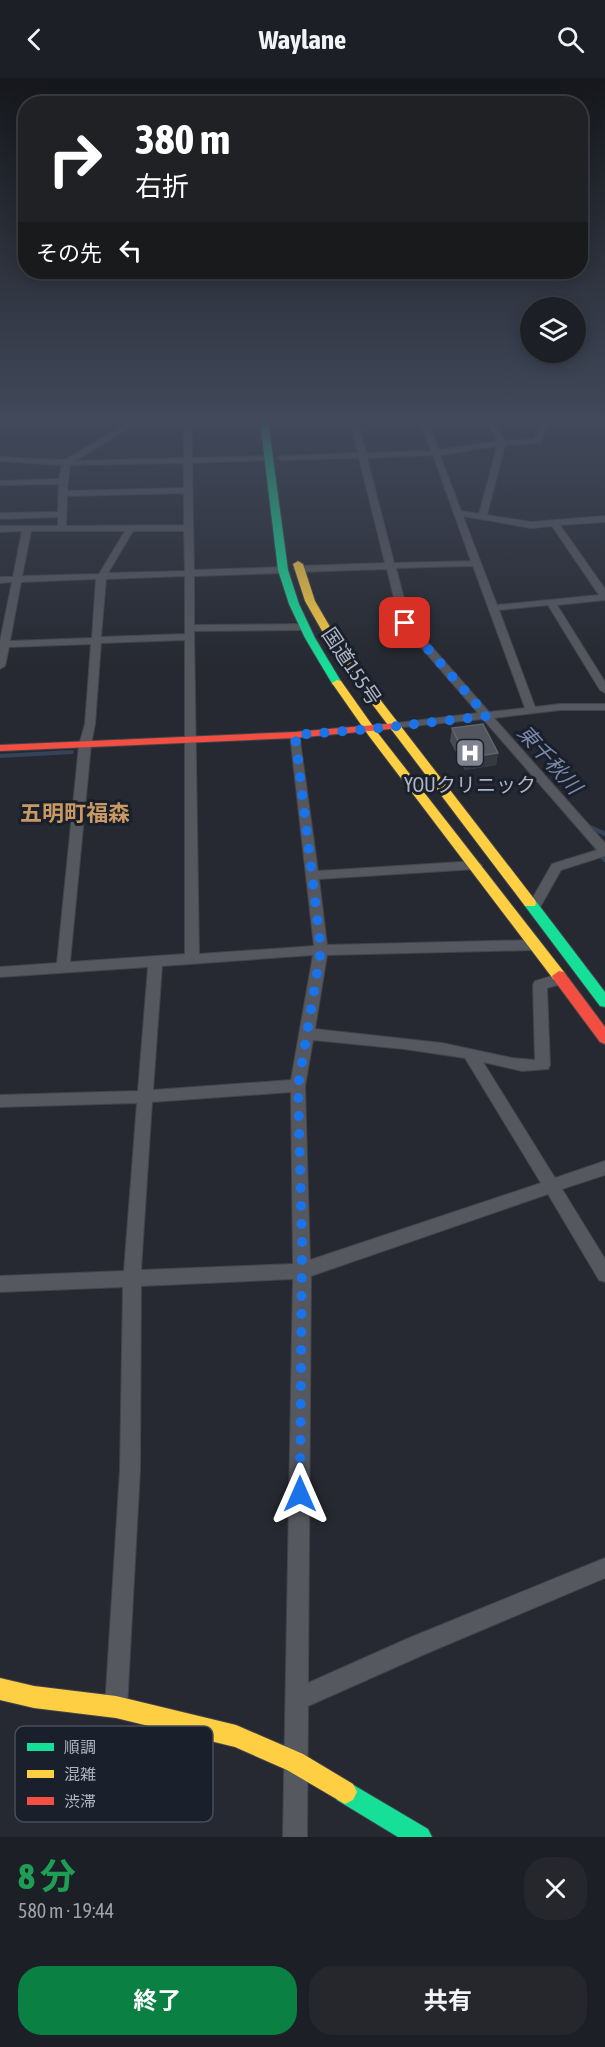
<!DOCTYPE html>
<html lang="ja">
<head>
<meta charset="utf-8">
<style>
	:root { --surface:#1c1f25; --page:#25272d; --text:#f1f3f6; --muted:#a0a2a7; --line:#3a3d42; --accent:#0b8043 }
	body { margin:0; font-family:"Asap Condensed","Noto Sans JP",sans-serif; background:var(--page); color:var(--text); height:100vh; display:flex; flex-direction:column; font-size:22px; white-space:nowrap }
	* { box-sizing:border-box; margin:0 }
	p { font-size:20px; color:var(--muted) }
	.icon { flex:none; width:33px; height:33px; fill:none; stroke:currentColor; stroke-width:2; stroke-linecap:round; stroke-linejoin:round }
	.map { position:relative; height:1759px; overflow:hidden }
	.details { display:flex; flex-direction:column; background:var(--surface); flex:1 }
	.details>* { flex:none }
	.hud { position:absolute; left:18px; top:18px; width:570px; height:183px; border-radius:24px; box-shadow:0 3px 15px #0003,0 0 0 2px var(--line); background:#202124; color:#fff; overflow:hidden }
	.fabs { position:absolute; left:520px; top:219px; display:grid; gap:12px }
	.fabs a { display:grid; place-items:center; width:66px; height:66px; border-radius:50%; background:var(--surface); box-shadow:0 3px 15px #0003,0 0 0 2px var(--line); font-size:30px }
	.pin { position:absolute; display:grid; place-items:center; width:51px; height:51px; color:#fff; margin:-26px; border-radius:12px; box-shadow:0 3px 9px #0006 }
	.me { position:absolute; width:66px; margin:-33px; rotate:0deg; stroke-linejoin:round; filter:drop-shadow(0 0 4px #0008) }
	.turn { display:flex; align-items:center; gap:21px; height:126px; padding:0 18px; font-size:27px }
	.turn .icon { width:78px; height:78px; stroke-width:2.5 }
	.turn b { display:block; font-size:42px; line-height:51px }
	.then { display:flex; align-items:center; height:57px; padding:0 18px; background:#0003; gap:12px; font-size:22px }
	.round { display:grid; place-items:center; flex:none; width:63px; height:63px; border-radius:24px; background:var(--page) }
	.head { display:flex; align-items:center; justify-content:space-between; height:102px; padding:0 18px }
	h1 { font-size:36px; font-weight:700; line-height:45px; color:#1e9e55 }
	.button { display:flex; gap:12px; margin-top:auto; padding:12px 18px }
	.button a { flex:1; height:69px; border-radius:24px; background:var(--accent); color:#fff; font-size:24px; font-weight:700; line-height:69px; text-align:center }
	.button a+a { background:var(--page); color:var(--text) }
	header { display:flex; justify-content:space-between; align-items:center; height:78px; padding:0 18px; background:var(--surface); font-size:27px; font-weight:700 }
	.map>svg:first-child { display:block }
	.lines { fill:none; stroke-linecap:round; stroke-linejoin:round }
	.stream-far1 { stroke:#36425a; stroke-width:4 }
	.stream { stroke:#36425a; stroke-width:4.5 }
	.street-casing { stroke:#42444a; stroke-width:2 }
	.fast-casing { stroke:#42444a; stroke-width:2 }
	.slow-casing { stroke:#42444a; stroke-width:2 }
	.jam-casing { stroke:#42444a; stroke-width:2 }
	.street { fill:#56585f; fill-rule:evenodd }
	.fast { fill:#16e098; fill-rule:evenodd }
	.slow { fill:#ffcf43; fill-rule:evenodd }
	.jam { fill:#f24e42; fill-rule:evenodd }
	.wall { fill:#484b52 }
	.shaded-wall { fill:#363940 }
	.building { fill:#53565f; stroke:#61656e; stroke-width:1.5 }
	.route { stroke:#1a73e8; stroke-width:10; stroke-dasharray:0 18 }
	.labels { text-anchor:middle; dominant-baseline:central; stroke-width:6; stroke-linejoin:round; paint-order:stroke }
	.street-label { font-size:20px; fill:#afb5c3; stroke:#1a202b }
	.poi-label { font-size:20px; fill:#afb5c3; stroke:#1a202b }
	.water-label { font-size:21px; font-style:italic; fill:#7a89a9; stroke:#1a202b }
	.quarter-label { font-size:22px; font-weight:bold; fill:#ca9963; stroke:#1a202b }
	.key { fill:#1a202b; stroke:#474d59; stroke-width:1.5 }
	.key-label { font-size:16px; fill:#afb5c3 }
</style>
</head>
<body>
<header><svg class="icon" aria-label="back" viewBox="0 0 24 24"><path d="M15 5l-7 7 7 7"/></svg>Waylane<svg class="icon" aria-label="search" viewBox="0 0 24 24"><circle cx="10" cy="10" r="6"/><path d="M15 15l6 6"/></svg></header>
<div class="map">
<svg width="605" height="1759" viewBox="0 0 605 1759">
	<rect width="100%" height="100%" fill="#262931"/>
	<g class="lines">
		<path class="stream-far1" d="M0 678 72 674"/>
		<path class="stream" d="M588 748 605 756
			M603 780 605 782"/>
		<g class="street-casing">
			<path id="street" d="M132 343H141L75 383 184 380V346L146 345 142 343H192V380L268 378 272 380 268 382 192 385 194 492 283 489 288 492 283 495 194 498V547L303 546 308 549 303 552 194 553 199 876 314 868 290 657 291 655H299L318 793 476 783 482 787 476 791 319 801 327 867 535 862 542 867 535 872 327 877 315 951 442 965 512 980 535 982 533 907 535 903C544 901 556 895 565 897L567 901 565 905 547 910 550 987 548 991 522 993 483 984 555 1100 605 1083V1097L562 1111 605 1181V1204L599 1202 548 1116 311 1198 308 1605 409 1560 605 1480V1500L425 1576 308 1628 307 1759H283L293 1201 141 1208 140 1392 127 1629 124 1637 116 1640 108 1637 105 1629 120 1392 123 1209 0 1214V1198L124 1193 137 1025 0 1029V1017L138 1013 148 889 0 899V889L57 885 79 667 85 646 91 566 9 569 5 588 0 591V563L12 504 0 505V499H13L22 453 0 454V448H58V439L0 441V435L58 434 59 406 0 407V403L59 401 62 387 0 383V379L64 382ZM184 385V410L67 413 70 387ZM184 415V447L66 448 67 418ZM31 453H125L99 496 22 498ZM133 453H184L185 493 108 495ZM185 498V556L101 559 106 501ZM96 501 92 560 10 563 21 504ZM185 562V876L70 884 91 667 95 646 101 565ZM313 877 291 1002 153 1012 162 888ZM313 962 404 971 465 980 541 1105 310 1182 305 1008ZM291 1014 293 1186 141 1192 152 1024Z
				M350 343H358L366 375 431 373 420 343H428L439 372 497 363 487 343H495L505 363 534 361 542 343H550L540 365 505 367 487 437 531 444 605 438V444L560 447 605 511V522L557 527 605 604V615L600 612 548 527 499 532 535 629 560 626H605V632H560L494 640 605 765V778L561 792 539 831H529L528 828 552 786 597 772 483 641 393 650V646L397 645 478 635 400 545 387 491 299 494 294 491 299 488 385 485 359 380 282 382 278 380 282 378 358 375ZM497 368 479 436 461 433 440 377ZM433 377 471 483 394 485 367 380ZM463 438 531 450 552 448 599 517 497 527ZM473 488 525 630 489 634 410 544 396 490Z"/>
		</g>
		<g class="fast-casing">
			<path id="fast" d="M260 343H268L288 492 299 526 315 560 342 605 341 607H333L305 560 289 526 278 492Z
				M530 821 535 822 605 914V929L600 928 525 828 524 825 525 822Z
				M345 1702 428 1751 432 1759H398L337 1722 333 1714 337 1706Z"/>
		</g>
		<g class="slow-casing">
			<path id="slow" d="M298 483 303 486 315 523 348 580 535 822 536 825 535 828H525L338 581 305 523 293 486Z
				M337 602 341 603 377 654 564 894 566 898 564 902H554L369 658 332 605Z
				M0 1600 34 1608 116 1618 236 1647 303 1676 353 1706 357 1714 353 1722 345 1726 287 1692 235 1669 116 1640 34 1630 0 1622Z"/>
		</g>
		<g class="jam-casing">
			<path id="jam" d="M397 645 401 646V650L295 660 0 673V667L295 654Z
				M559 893 564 894 605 949V966L600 964 554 902 552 898Z"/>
		</g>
		<use href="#street" class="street"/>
		<use href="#fast" class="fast"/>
		<use href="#slow" class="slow"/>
		<use href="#jam" class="jam"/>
	</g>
	<path class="wall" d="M452 650 498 675 496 687 465 692 450 663Z"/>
	<path class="shaded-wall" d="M498 675 496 687 465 692 466 680Z"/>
	<path class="building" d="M483 646 498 675 466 680 452 650Z"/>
	<linearGradient id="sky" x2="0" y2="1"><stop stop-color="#15171b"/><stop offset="0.58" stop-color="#41495a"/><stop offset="1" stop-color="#41495a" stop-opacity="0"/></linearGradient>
	<rect width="605" height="589" fill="url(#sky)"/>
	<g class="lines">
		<path class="route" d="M300 1416 302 1164 298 1008 321 872 295 657 371 651 487 638 405 545"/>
	</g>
	<defs>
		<g id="hospital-square" transform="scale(1.5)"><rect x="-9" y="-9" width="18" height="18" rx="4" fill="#7f8490" stroke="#1a202b"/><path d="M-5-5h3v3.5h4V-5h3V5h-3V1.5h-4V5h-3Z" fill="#fff"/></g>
	</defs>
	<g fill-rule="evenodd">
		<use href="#hospital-square" x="470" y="675"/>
	</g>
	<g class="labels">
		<g class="street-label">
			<text transform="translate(352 588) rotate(56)">国道155号</text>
		</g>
		<g class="poi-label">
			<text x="470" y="706">YOUクリニック</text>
		</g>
		<g class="water-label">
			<text transform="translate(550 681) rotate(48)">東千秋川</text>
		</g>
		<g class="quarter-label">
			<text x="75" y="735">五明町福森</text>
		</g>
	</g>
	<rect x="15" y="1648" width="198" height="96" rx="9" class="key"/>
	<rect x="27" y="1665" width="27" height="8" fill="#16e098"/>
	<rect x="27" y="1692" width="27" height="8" fill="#ffcf43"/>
	<rect x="27" y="1719" width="27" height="8" fill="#f24e42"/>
	<g class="key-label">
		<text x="64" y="1675">順調</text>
		<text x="64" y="1702">混雑</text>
		<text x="64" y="1729">渋滞</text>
	</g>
</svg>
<div class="fabs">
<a><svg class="icon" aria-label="layers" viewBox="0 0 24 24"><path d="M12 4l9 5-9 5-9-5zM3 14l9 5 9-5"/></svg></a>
</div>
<div class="pin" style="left:405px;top:545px;background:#d93025"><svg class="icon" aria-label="arrive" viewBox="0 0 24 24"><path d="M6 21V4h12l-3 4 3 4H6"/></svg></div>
<svg class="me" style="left:300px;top:1416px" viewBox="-20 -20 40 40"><path d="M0-17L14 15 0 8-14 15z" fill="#1a73e8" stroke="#fff" stroke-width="4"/></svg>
<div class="hud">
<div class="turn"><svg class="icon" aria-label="right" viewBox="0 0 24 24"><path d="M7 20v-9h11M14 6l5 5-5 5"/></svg><div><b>380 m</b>右折</div></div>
<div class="then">その先<svg class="icon" aria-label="left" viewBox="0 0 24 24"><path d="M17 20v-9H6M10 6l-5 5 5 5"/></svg></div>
</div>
</div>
<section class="details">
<div class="head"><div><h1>8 分</h1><p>580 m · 19:44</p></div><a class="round"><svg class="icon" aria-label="close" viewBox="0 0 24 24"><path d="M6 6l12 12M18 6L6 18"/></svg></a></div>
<div class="button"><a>終了</a><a>共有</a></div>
</section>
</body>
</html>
